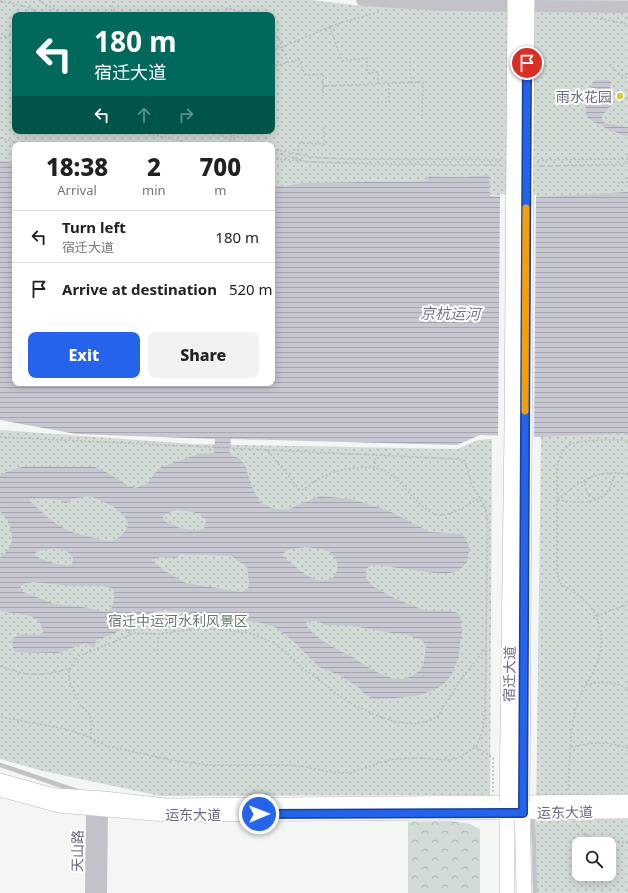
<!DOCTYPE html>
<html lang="en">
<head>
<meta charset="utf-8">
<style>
	:root { --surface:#fff; --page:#f2f2f2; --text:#222; --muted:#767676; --line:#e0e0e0; --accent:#2563eb }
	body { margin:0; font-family:"Noto Sans","Noto Sans SC",sans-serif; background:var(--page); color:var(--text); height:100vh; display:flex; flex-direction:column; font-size:15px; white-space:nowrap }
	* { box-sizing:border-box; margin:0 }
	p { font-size:13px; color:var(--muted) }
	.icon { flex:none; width:22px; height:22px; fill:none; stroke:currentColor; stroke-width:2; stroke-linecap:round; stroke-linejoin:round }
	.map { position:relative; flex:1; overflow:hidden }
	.panel { position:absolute; left:12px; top:142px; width:263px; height:244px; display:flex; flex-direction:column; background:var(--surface); border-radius:8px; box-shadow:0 2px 10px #0003 }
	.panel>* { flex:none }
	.guide { position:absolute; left:12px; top:12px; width:263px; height:122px; border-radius:8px; box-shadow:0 2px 10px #0003; background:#00695c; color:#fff; overflow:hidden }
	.fabs { position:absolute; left:572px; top:837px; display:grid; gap:8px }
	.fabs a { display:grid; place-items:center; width:44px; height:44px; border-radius:8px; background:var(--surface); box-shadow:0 2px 10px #0003; font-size:20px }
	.pin { position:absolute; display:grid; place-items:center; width:34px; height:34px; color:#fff; margin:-17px; border:2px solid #fff; border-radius:50%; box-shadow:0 1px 4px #0007 }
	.me { position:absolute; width:44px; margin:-22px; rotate:89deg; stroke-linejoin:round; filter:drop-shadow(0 0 3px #0008) }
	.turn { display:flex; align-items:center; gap:14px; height:84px; padding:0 16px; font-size:18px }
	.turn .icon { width:52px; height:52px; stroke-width:2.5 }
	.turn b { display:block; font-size:28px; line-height:34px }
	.lanes { display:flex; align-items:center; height:38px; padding:0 16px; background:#0003; justify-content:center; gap:20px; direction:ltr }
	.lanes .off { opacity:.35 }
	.eta { display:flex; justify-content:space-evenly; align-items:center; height:68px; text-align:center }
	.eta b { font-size:24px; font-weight:800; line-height:28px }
	.action { display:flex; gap:8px; margin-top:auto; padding:8px 16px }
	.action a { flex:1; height:46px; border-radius:8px; background:var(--accent); color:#fff; font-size:16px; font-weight:800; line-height:46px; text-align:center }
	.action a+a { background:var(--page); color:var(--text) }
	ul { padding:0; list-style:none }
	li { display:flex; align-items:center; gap:12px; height:52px; padding:0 16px; border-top:1px solid var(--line) }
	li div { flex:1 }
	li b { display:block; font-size:15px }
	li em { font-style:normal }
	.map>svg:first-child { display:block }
	.forest { fill:url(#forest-crowns) }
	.park { fill:url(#park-dots); fill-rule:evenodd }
	.water { fill:url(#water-rules); fill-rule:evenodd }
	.pier { fill:#f4f6f3 }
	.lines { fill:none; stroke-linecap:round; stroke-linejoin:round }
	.secondary-casing { stroke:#b8b7bf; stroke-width:14 }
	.primary-casing { stroke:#b6b5bd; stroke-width:16 }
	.path { stroke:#bababf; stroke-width:1.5; stroke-dasharray:2 2; stroke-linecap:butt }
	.service { stroke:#c3c2c9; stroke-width:4.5 }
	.tertiary { stroke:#c3c2c9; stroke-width:12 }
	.secondary { stroke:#fff; stroke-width:13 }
	.primary { stroke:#fff; stroke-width:15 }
	.primary-bridge-casing { stroke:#b6b5bd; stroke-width:16; stroke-linecap:butt }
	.primary-bridge { stroke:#fff; stroke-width:15 }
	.route-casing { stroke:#184099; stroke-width:10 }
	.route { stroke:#2563eb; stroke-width:7 }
	.slow { stroke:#f59e0b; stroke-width:7 }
	.poi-dot { fill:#d9c930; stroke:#fff; stroke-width:1.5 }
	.labels { text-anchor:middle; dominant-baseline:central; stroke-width:4; stroke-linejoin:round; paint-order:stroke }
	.poi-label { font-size:14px; fill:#6a6783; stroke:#fff; text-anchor:end }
	.park-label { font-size:14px; fill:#657a6f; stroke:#fff }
	.street-label { font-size:14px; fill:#6a6783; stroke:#fff }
	.water-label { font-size:15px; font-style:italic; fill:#727493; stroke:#fff }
</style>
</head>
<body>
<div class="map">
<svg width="628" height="893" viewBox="0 0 628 893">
	<defs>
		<pattern id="forest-crowns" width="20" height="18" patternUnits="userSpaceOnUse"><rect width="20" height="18" fill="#d2dbd5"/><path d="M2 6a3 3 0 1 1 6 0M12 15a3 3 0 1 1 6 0" fill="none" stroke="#aeb5b2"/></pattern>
		<pattern id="park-dots" width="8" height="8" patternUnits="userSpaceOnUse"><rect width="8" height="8" fill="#d2dbd5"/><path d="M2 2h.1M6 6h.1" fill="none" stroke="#aeb5b2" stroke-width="1.8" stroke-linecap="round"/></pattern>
		<pattern id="water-rules" width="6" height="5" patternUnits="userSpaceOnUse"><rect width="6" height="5" fill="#c7c7d2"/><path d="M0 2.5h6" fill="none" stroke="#a6a5b0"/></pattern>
	</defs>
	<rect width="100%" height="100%" fill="#f4f6f3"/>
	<path class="forest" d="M451 821 470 824 480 829V893H408V822Z"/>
	<path class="park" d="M0 0H311L362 6 544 11V0H628V893H535L541 437V197L522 198 489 195V175L460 177 429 176 427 181 301 183 283 186H272V145H15V164L0 160ZM15 15H272V131H15ZM579 844H609V874H579Z
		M0 430 193 444 457 449 478 440 492 439 490 795 160 796 43 771 0 759Z"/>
	<path class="water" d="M596 80H608L611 82 610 89 612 93 613 101 611 105 602 116V120L605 123 628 127V136C619 135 594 123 587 117L585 104 590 94 592 83Z
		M0 160 15 164V383H272V186H283L301 183 426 181 429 176 460 177 489 175 490 196 522 198 628 192V433L541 437 480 435 457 445 231 439 229 455 239 458 245 465 252 487 259 501 262 504 277 510 289 509 320 496 351 499 387 510 430 532 461 534C473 542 471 563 459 570 454 573 449 573 443 574L376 565 370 566 366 569V578L374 587 394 598 424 610 451 611 458 613 461 620 462 631 458 659 452 674 446 682 438 688 421 695 388 699H373L363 693 358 687 341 676 319 667 293 641 275 627 261 623 221 616 164 610 156 611 133 622 131 632 128 633 126 627 111 635 96 640 95 646 91 647 86 643 58 653 15 652 13 648 12 639 21 634 40 635 43 633C42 610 15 616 0 610V558C14 547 15 535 7 520 5 517 1 513 0 510 0 502 0 484 0 475L14 469 26 466 95 467 106 472 129 486 135 488 147 484 155 473 161 467 201 453H214L215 439 76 434 0 420ZM89 496C100 499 138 515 125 531 121 536 117 540 110 541 106 541 100 539 95 538 80 535 65 531 53 521 44 515 38 507 29 501L32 498 62 500 64 503H67L72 499ZM174 510 188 511 200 514 202 518H205L206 521 204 529C191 533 176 527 164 521L163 516ZM307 547C313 549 320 548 326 550 343 556 342 586 317 580 306 577 290 562 282 555 288 548 298 548 307 547ZM56 548C65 550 78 554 71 565 59 566 46 561 35 556V553L45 549ZM180 554 231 556C237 559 241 564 247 566L249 582 248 589 241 592 186 583 165 571 151 560 160 557 177 558ZM33 582 70 586H105L111 588 114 591V602L111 609 107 612 82 607 54 604 21 591V586L26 583ZM311 621H317L325 625 353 626 392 633 403 634 420 639 426 645C425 652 425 660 422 667 421 670 416 673 413 675 394 688 368 666 352 657 337 649 313 638 305 623Z"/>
	<path class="pier" d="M500 194 522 196 536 195 534 439 498 437Z"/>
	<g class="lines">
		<g class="secondary-casing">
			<path id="secondary" d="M0 780 43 792 58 795 104 798 166 805 628 801
				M0 790 59 806 165 815 628 812"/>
		</g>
		<g class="primary-casing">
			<path id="primary" d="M522 802 524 893
				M507 893V801"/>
		</g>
		<path class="path" d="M39 0 64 15
			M0 1 27 7 43 15
			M226 8 253 15
			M111 15 113 0
			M596 18 628 24
			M330 27 342 61 367 58 368 73 378 72V84
			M272 36 278 37 288 62
			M0 38 15 34
			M272 51 337 24 379 12
			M410 61 411 83
			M610 64 616 71 628 79
			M272 67 299 59 305 75 323 74V96
			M323 86 423 82 422 117
			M373 102H389V84
			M137 131 182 141V145
			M211 131 244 145
			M222 131 260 145
			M0 138 28 145
			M228 145 233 131
			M272 149 312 157 341 159 502 160
			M272 152 309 162 372 164 501 165
			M272 159 304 161
			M297 159 299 143 324 144V125
			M538 160 628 159
			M539 166 628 164
			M618 183 628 182
			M0 437 457 459 465 461 472 485 485 507 488 523 485 708 483 731 476 747 458 758 448 760 420 758 395 759 379 763 351 773 330 772 306 767 286 765H208L171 760 107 746 84 735 66 729 0 717
			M268 451 300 490C307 489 310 484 315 481 331 471 352 466 371 468 375 468 382 469 386 471 403 480 422 517 443 515 456 513 469 504 480 498
			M374 468 376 456
			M616 472C613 479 611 489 605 494 592 506 572 502 557 500 580 481 596 469 628 474
			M584 480 588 495 596 499
			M597 616 617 608 628 605
			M157 655 159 634
			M0 666C27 677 42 676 69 669
			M586 685C602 681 614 681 628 689
			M90 738 92 721 88 712 80 705 69 681V669L79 656 135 633 159 634 201 628 226 630 250 633 272 642 286 652 303 668 348 702 373 714 396 722 414 724 429 721 437 717 464 675 486 648
			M476 747 493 758V792
			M571 747C594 742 605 741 628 748
			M568 790C570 761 569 731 577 704 580 691 591 679 596 666 605 644 603 617 585 601 578 594 568 589 560 583L557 572V466C559 459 562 451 568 446 576 439 615 440 628 440
			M576 824 584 834 592 838 628 843"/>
		<path class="service" d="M0 765 77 791
			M533 814 535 893"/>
		<path class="tertiary" d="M362 0 444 5 628 7
			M91 893 92 810
			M101 893 102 810"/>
		<use href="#secondary" class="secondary"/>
		<use href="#primary" class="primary"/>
		<g class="primary-bridge-casing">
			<path id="primary-bridge" d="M507 801 512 429 515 0
				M522 802 527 0"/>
		</g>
		<use href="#primary-bridge" class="primary-bridge"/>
	</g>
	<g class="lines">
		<g class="route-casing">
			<path id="route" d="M259 814 523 813 527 63"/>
		</g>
		<use href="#route" class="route"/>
		<path class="slow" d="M525 411 526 208"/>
	</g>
	<circle class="poi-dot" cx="620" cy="96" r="4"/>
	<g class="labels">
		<g class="poi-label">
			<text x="612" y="96">雨水花园</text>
		</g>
		<g class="park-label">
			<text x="178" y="620">宿迁中运河水利风景区</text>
		</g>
		<g class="street-label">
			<text transform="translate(509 674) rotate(-89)">宿迁大道</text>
			<text transform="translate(565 812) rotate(-1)">运东大道</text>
			<text x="193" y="814">运东大道</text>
			<text transform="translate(77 851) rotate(-89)">天山路</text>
		</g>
		<g class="water-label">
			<text transform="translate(450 313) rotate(1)">京杭运河</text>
		</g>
	</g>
</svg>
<div class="fabs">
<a><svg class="icon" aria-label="search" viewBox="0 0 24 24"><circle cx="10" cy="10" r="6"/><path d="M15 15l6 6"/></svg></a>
</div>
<div class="pin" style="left:527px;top:63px;background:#d93025"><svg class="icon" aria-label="arrive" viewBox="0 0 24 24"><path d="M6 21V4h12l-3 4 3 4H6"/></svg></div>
<svg class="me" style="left:259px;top:814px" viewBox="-20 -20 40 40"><circle r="17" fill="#2563eb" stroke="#fff" stroke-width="3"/><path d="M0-11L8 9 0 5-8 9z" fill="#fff"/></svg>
<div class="guide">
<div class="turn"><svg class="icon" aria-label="left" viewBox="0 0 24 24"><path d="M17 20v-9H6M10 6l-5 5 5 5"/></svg><div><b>180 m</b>宿迁大道</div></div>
<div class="lanes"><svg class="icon" aria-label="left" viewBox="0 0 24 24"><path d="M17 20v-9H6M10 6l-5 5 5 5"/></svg><svg class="icon off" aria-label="ahead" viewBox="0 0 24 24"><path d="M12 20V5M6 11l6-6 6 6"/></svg><svg class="icon off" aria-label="right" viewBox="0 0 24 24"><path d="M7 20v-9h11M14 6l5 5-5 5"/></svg></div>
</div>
<section class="panel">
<div class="eta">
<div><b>18:38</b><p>Arrival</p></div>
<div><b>2</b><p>min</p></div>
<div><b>700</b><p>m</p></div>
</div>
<ul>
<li><svg class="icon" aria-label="left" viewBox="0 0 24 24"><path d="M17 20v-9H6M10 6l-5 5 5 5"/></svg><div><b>Turn left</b><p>宿迁大道</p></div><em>180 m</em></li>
<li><svg class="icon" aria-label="arrive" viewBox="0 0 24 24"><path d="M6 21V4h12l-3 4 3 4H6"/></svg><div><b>Arrive at destination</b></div><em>520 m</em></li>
</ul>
<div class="action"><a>Exit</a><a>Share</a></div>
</section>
</div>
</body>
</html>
